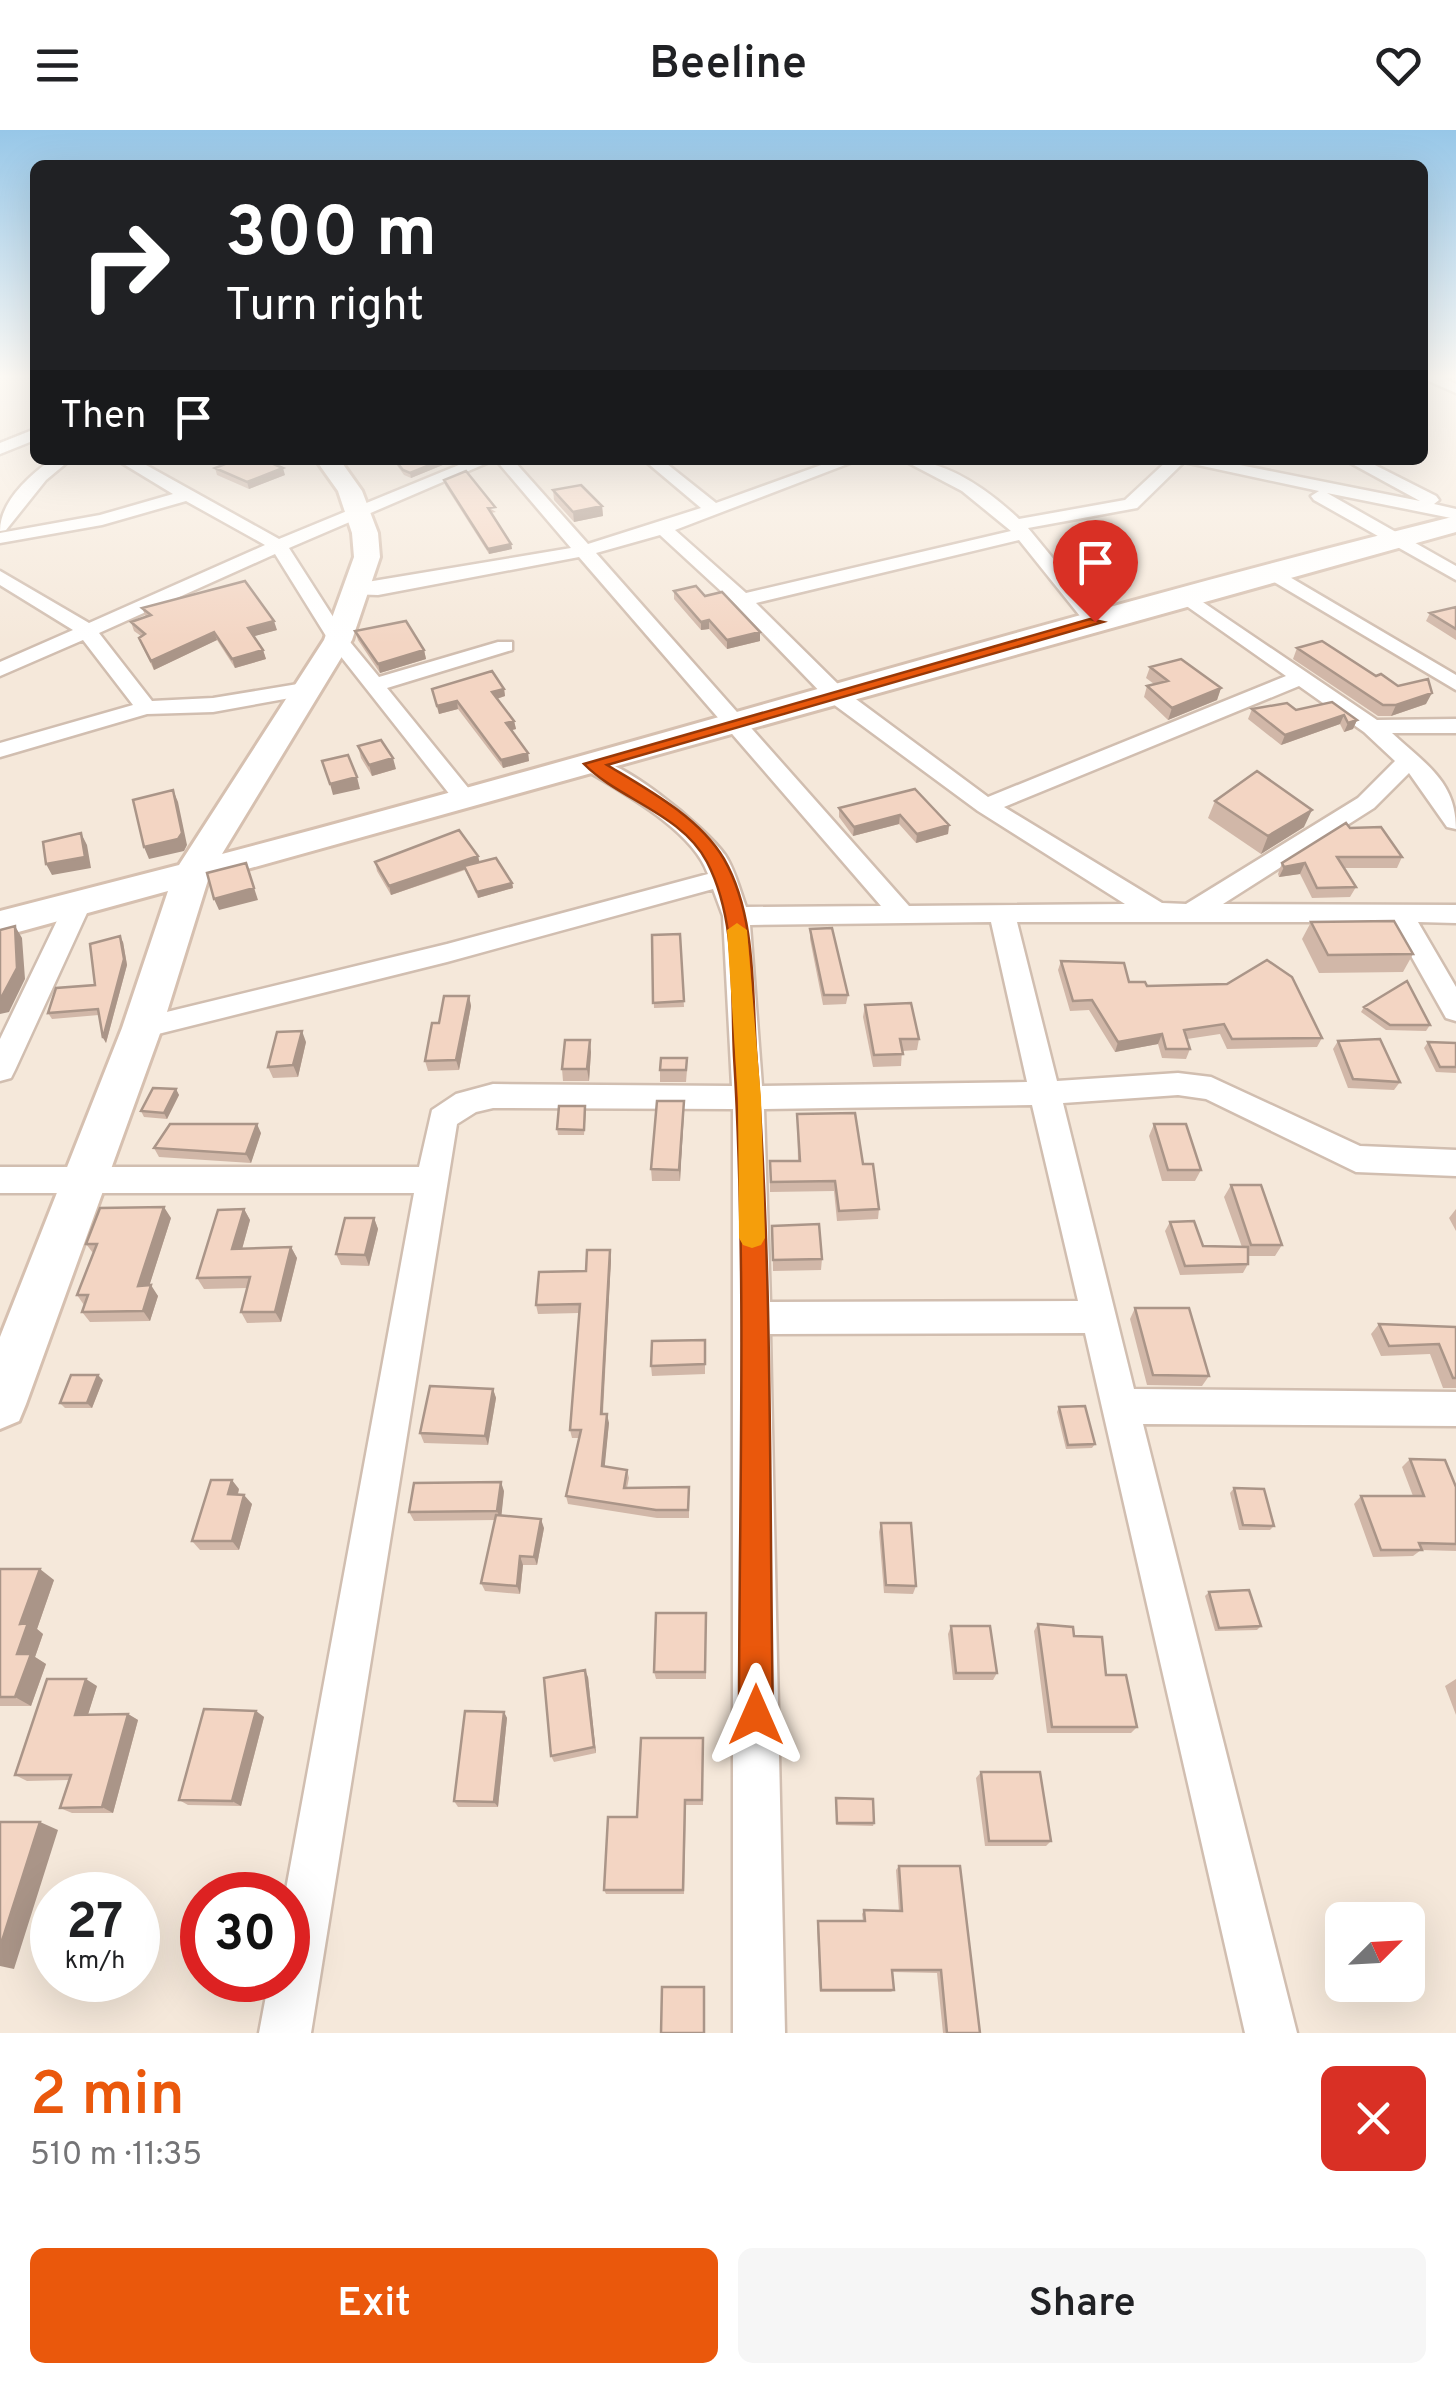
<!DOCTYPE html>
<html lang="en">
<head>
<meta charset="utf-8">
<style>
	:root { --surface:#fff; --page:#f6f6f6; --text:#202124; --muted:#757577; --accent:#ea580c }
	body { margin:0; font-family:Overpass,sans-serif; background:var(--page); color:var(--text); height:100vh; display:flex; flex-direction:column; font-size:38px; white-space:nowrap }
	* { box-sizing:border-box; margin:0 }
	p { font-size:32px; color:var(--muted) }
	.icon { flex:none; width:55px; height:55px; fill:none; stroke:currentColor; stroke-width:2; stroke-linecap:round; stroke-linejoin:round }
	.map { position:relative; height:1903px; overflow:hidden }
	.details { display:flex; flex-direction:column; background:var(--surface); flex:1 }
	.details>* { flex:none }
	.hud { position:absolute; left:30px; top:30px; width:1398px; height:305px; border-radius:15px; box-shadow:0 10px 40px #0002; background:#202124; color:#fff; overflow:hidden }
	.needle { width:65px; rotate:66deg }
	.buttons { position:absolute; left:1325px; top:1772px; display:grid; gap:20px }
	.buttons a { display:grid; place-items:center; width:100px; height:100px; border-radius:15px; background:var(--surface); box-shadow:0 10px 40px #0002; font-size:50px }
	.speed { position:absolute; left:30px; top:1742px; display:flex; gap:20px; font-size:50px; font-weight:700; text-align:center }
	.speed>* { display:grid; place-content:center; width:130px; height:130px; border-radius:50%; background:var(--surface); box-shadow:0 10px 40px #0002; line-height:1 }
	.speed small { font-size:25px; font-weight:400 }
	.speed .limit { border:15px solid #d22; background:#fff; color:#111 }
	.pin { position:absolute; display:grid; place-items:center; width:85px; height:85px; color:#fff; margin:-102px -42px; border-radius:50% 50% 50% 0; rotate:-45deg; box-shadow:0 0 10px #0007 }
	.pin .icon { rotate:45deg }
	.me { position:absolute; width:110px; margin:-55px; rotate:0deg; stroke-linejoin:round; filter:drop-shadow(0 0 8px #0008) }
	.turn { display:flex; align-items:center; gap:35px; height:210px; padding:0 30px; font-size:45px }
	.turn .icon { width:130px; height:130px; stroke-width:2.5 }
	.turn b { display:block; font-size:70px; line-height:85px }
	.then { display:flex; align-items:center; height:95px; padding:0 30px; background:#0003; gap:20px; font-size:38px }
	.round { display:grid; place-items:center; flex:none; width:105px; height:105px; border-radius:15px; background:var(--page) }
	.overview { display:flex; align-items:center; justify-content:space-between; height:170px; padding:0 30px }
	h1 { font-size:60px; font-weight:600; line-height:75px; color:var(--accent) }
	.action { display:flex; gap:20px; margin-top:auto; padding:20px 30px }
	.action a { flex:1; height:115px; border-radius:15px; background:var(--accent); color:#fff; font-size:40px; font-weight:600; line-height:115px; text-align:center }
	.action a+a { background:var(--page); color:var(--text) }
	header { display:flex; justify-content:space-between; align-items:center; height:130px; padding:0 30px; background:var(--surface); font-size:45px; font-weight:600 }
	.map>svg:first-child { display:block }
	.residential { fill:#f5e8da; fill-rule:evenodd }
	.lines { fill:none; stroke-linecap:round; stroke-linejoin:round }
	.street-casing { stroke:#d1beb0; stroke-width:5 }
	.secondary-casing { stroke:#d6c0b0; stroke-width:6 }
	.street { fill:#fff; fill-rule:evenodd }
	.secondary { fill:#fff; fill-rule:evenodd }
	.wall { fill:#d1b7a8 }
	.shaded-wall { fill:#aa9588 }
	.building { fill:#f3d5c3; stroke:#aa9588; stroke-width:2.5 }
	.route { fill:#ea580c; stroke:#983908; stroke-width:2.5 }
	.slow { fill:#f59e0b }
</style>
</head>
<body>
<header><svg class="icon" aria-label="menu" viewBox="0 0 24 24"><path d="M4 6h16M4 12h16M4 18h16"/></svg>Beeline<svg class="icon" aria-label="heart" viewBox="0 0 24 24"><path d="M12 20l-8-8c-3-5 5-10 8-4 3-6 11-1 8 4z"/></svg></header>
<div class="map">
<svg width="1456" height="1903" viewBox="0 0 1456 1903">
	<rect width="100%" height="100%" fill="#fdf6ec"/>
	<path class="residential" d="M0 247H35V330H1422L1423 247H1456V1903H0ZM52 1765H138V1850H52ZM202 1765H288V1850H202ZM1342 1790H1408V1855H1342Z"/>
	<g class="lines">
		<g class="street-casing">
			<path id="street" d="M1442 247 1456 254V263L1422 248Z
				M35 299V310L0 324V313Z
				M51 330H70L46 350 6 400 0 401C0 372 29 346 51 330Z
				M117 330H137L279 409 471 330H494L289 418 346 507 379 547 498 512H512V520L387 558 474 665 478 670 474 675H458L331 514 275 424 99 503 152 571 213 568 310 552 321 558 318 563 213 582 147 584 0 627V613L133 575 83 510 0 546V532L73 500 0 455V441L89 493 265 415 186 371 102 395 0 413V403L100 385 173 364Z
				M496 330H513L588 414 701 378 644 330H662L716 373 835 330H858L675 400 746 463 1011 401 962 361 903 330C947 330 987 359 1019 389L1125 370 1168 330H1215L1420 371 1345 330H1365L1436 366 1439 370 1434 374 1456 379V389L1327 363 1456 436V450L1314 370 1311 366 1319 361 1184 332 1137 378 1028 398 1102 488V496H1088L1019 410 756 473 845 561 988 667 1286 546 1178 470V462L1185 460 1377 590 1456 589V603H1392C1425 634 1456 651 1456 699L1447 697 1409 643 1374 678 1223 774 1456 775V793L1418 792 1456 857V891L1446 888 1392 792H1017L1057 951 1178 943 1211 947 1360 1016 1456 1020V1046L1356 1042 1206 969 1178 965 1063 973 1134 1259 1456 1262V1296L1143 1294 1297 1903H1245L1085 1203 770 1204 785 1903H733V979L493 978 476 982 457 994 311 1903H259L269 1850H288L285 1765 414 1063H0V1037H419L432 980 456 964 493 954 732 956 723 786 713 759 447 832 142 908 132 905 128 898 132 891 142 888 447 814 708 744C693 700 622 662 584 639L581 634 584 629C615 621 707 699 725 725 735 740 740 761 746 777L881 776 579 427 378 465 348 464 345 460 355 454 571 418ZM660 405 735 474 829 571 978 681 1125 774 909 776 596 423ZM1299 556 1364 602 1395 631 1358 668 1186 774 1162 773 1004 677ZM991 792 1027 952 762 956 750 795ZM1032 975 1078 1171 770 1172 764 979Z
				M1271 436 1456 545V560L1264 446V438Z
				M79 763 92 772 15 940 11 948 0 951V909L66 772Z"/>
		</g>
		<g class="secondary-casing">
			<path id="secondary" d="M316 330H340L362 361 378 403 380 427 352 510 222 724C634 616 1042 489 1456 386V402L208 750 162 898 26 1274 19 1291 0 1299V1207L122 898 168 761 0 807V781L179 735 324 510 354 427 352 403 338 361Z"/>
		</g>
		<use href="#street" class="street"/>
		<use href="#secondary" class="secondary"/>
	</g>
	<path class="wall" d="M217 330H264L285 345 249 359 217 345 215 338 223 335Z
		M393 330H455L411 348 404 345Z
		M444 350 496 382 491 383 511 414 512 419 489 424 445 355Z
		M553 360 602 376 603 386 574 392 554 370Z
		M674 461 705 466 760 502V511L727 519 709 499 701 500 674 469Z
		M1456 477V510L1426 491 1430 483Z
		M142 478 277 500 254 506 263 520 266 529 235 538 217 510 154 540 142 516 139 508 141 506 134 501 131 492 146 487Z
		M355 501 424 520 426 529 380 543 358 510Z
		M1297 518 1376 546 1426 574 1391 586H1378L1293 529Z
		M1150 537 1221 558 1217 570 1168 590 1144 567 1147 556 1154 554 1146 548Z
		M432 559H504L505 566 497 569 514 591 516 599 512 600 528 623 529 631 503 638 458 579 439 584Z
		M1332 572 1357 590 1353 599 1344 602 1340 594 1281 615 1248 589 1252 579 1296 580Z
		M358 616 396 639 372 646 361 628Z
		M915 659 949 695 948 704 916 713 899 694 853 706 839 687V678Z
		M1215 671 1304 697 1261 724 1208 688Z
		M1350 698 1402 727 1397 738H1344L1356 757 1350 767 1312 768 1300 744 1279 747 1278 744 1282 733Z
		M478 726 479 732 512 753 513 758 478 768 465 740 391 765 377 741 375 732Z
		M1311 792 1413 824 1403 842 1319 843 1302 809Z
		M810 799 848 865 846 874 823 875 810 809Z
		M680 804 684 877 654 878 652 805Z
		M123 812 127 835 106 913 99 885 52 889 48 883 95 855Z
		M1061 831 1129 852 1147 856 1227 854 1322 908 1317 917 1227 919 1220 904 1187 909 1190 919 1186 929 1162 928 1158 914 1115 922 1089 880 1070 881 1058 840Z
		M469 866 471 876 459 940 428 941 425 931 439 893Z
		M865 875 919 909 917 920 902 921 901 936 873 937 863 887Z
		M1364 877 1430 895 1426 901 1386 900 1361 882Z
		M1338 911 1400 952 1394 960 1348 958 1333 919Z
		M306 912 298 947 273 948 268 937Z
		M1428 912 1456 913V943L1436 942 1424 918Z
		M591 922 589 951H563L562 939Z
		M660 940H687L686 952H660Z
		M176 959 179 965 167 989 144 987 141 981Z
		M684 971 680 1051H652L651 1039Z
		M586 982 584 1005H558L557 999Z
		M797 984 863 1034 879 1079 878 1089 837 1091 834 1061 770 1062V1031H798Z
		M1154 994 1201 1040 1195 1051H1162L1149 1006Z
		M261 1003 251 1033 159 1027 154 1018Z
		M1231 1055 1282 1115 1275 1126H1248V1134L1243 1143 1180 1145 1165 1101 1170 1092 1203 1116 1242 1117 1224 1067Z
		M244 1079 250 1090 242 1119 291 1117 297 1128 281 1192 247 1193 241 1182 247 1158 204 1159 197 1148Z
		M1456 1079V1101L1449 1088Z
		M171 1088 149 1156 158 1166 150 1191 90 1192 82 1182 84 1175 77 1165 93 1123 86 1114Z
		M374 1088 378 1099 369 1136 341 1135 336 1124Z
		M772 1096 822 1129 821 1140 773 1141Z
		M611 1130 603 1284 609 1293 604 1337 627 1340 629 1348 627 1358 689 1357V1388H657L568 1374 566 1366 579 1308H572L570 1300 579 1183 538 1184 536 1175 586 1141Z
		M1135 1178 1209 1246 1202 1256 1147 1255 1130 1189Z
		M1379 1194 1456 1197V1258H1443L1430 1224 1381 1226 1371 1204Z
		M705 1210V1244L652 1246 651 1236Z
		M103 1250 92 1278H65L60 1273Z
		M493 1259 496 1268 488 1315 424 1313 420 1303Z
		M1059 1277 1095 1314 1092 1318 1066 1319 1057 1282Z
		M1410 1329 1456 1357V1421L1421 1420 1413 1426 1373 1427 1354 1374 1361 1366H1413L1402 1337Z
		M1234 1358 1274 1396 1270 1400H1239L1230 1363Z
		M239 1359 238 1365 252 1374 239 1420H200L192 1411Z
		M504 1361 501 1385 544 1398 537 1435H523L520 1464 485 1461 481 1453 495 1390 414 1391 409 1382Z
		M881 1393 916 1456 913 1464 884 1463 879 1402Z
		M0 1439 54 1450 37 1499 43 1504 35 1527 46 1534 31 1576H0Z
		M1209 1462 1261 1496 1257 1500 1215 1501 1205 1466Z
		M706 1483V1549H656L654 1542Z
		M1038 1494 1074 1506 1106 1545 1137 1597 1131 1603H1047L1034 1501Z
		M951 1496 997 1543 993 1550H953L948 1504Z
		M588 1547 596 1623 554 1632 551 1626Z
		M1456 1549V1585L1445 1556Z
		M97 1556 88 1584H128L138 1590 113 1683H72L60 1678 69 1650 27 1651 15 1645Z
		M256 1581 264 1587 241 1676 188 1675 179 1670Z
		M504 1582 507 1588 498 1677H458L454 1671Z
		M703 1608V1675H686L684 1764H606L604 1760 637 1687Z
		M981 1642 1051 1711 1046 1716H985L976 1648Z
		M836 1668 874 1693 873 1696 836 1695Z
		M899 1736 980 1903H943L937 1843 893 1842 894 1860 891 1862H820L817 1795 818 1791H863L862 1784 864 1780 899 1781 896 1740Z"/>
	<path class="shaded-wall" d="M442 330H455L411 348 410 343Z
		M283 338 285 345 249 359 247 352Z
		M602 376 603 386 574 392 573 382Z
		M511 414 512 419 489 424 488 419Z
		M709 490V499L701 500V492Z
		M274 491 277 500 251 507 248 498Z
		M214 502 217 510 154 540 151 531Z
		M760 502V511L727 519V510Z
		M263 520 266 529 235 538 232 529Z
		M424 520 426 529 380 543 378 534Z
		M1221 558 1217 570 1168 590 1172 578Z
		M504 559 505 566 493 570 492 562Z
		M1432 563 1426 574 1391 586 1396 575Z
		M457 571 458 579 439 584 437 576Z
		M1344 585 1340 594 1281 615 1285 605Z
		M1357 590 1353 599 1344 602 1348 593Z
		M514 591 516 599 508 601 506 593Z
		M528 623 529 631 503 638 501 630Z
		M393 628 396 639 372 646 369 635Z
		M357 647 360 659 333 665 330 654Z
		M173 660 178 672 187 715 184 721 149 729 144 717Z
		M1312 680 1304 697 1261 724 1268 706Z
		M900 685 899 694 853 706 854 697Z
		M949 695 948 704 916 713 917 704Z
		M81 703 87 715 91 738 52 745 46 734Z
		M478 726 480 734 391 765 389 756Z
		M246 733 258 770 219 780 214 769Z
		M1305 733 1300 744 1279 747 1284 737Z
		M512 753 513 758 478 768 477 762Z
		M15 796 22 808 25 849 9 882 0 884V870Z
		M120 806 123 812 127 835 106 913 103 908Z
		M469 866 471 876 459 940 456 930Z
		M302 901 306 912 298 947 293 935Z
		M1162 904 1158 914 1115 922 1118 912Z
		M590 910 591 922 589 951 587 939Z
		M176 959 179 965 167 989 164 983Z
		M684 971V983L680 1051 679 1040Z
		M257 994 261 1003 251 1033 246 1024Z
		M164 1077 171 1088 146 1166 138 1156Z
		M244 1079 250 1090 239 1130 232 1119Z
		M374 1088 378 1099 369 1136 365 1125Z
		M291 1117 297 1128 281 1192 275 1182Z
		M610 1120 611 1130 602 1293 601 1284Z
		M151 1155 158 1166 150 1191 143 1181Z
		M98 1245 103 1250 92 1278 87 1273Z
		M493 1259 496 1268 488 1315 485 1306Z
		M607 1284 609 1293 604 1344 602 1336Z
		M232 1350 239 1359 235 1373 228 1364Z
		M501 1352 504 1361 501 1390 497 1381Z
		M244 1365 252 1374 239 1420 232 1411Z
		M541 1389 544 1398 537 1435 534 1427Z
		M520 1426 523 1435 520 1464 517 1456Z
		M40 1439 54 1450 37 1499 43 1504 35 1527 46 1534 31 1576 15 1567 20 1494Z
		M585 1540 588 1547 596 1623 594 1617Z
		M86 1549 97 1556 86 1591 75 1585Z
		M256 1581 264 1587 241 1676 232 1671Z
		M504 1582 507 1588 498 1677 494 1672Z
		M128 1584 138 1590 113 1683 102 1677Z
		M40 1692 58 1700 14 1839 0 1836V1817Z"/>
	<path class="building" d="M224 330H264L283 338 247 352 215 338 228 333Z
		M395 330H442L410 343 403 340Z
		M466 341 495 377 488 378 511 414 488 419 444 350Z
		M581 355 602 376 573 382 553 360Z
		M245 451 274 491 248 498 263 520 232 529 214 502 151 531 139 508 145 504 131 492 151 485 142 478Z
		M696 456 705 466 722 462 760 502 727 510 709 490 701 492 674 461Z
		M1456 477V499L1430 483Z
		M406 491 424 520 378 534 355 501Z
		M1322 511 1376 546 1381 544 1398 556 1428 549 1432 563 1396 575H1383L1297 518Z
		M1181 529 1221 558 1172 578 1147 556 1168 551 1150 537Z
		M492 541 504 559 492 562 514 591 506 593 528 623 501 630 457 571 437 576 432 559Z
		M1332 572 1357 590 1348 593 1344 585 1285 605 1252 579 1287 573 1296 580Z
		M381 610 393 628 369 635 358 616Z
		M348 625 357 647 330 654 322 631Z
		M1257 641 1312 680 1268 706 1215 671Z
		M915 659 949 695 917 704 900 685 854 697 839 678Z
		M173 660 182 703 178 709 144 717 133 670Z
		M1346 693 1350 698 1381 697 1402 727H1337L1356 757 1317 758 1305 733 1284 737 1282 733Z
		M459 700 478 726 389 756 375 732Z
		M81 703 85 727 46 734 43 712Z
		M496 728 512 753 477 762 464 736Z
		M246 733 254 758 214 769 207 743Z
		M1394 791 1413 824 1328 825 1311 792Z
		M15 796 17 838 0 870V800Z
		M832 798 848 865H824L810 799Z
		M680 804 684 871 653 873 652 805Z
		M120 806 124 829 103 908 98 879 48 883 56 858 95 855 90 814Z
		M1267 830 1292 847 1322 908 1232 909 1224 894 1184 900 1190 919H1166L1162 904 1118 912 1092 870 1073 871 1061 831 1124 833 1129 852H1145L1147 856 1227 854Z
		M1407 851 1430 895H1390L1364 877Z
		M444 866H469L456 930 425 931 432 893H439Z
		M911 873 919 909H900L903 924 874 925 865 875Z
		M302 901 293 935 268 937 277 902Z
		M1380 909 1400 952 1353 949 1338 911Z
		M565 910H590L587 939H562Z
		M1428 912 1456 913V937H1440Z
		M661 928H687L686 940H660Z
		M153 958 176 959 164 983 141 981Z
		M657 971H684L679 1040 651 1039Z
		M559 976H585L584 1000 557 999Z
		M855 983 863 1034H873L879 1079 839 1081 835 1051 771 1052 770 1031H800L797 984Z
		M170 994H257L246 1024 154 1018Z
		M1154 994H1186L1201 1040H1168Z
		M1231 1055H1261L1282 1115H1251Z
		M164 1077 138 1156 151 1155 143 1181 82 1182 88 1165H77L97 1114H86L100 1078Z
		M244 1079 232 1119 291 1117 275 1182H241L250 1147 197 1148 218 1080Z
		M345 1088H374L365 1125 336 1124Z
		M1194 1091 1203 1116 1248 1117V1134L1185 1136 1170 1092Z
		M819 1094 822 1129 773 1130 772 1096Z
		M587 1120H610L601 1284H607L602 1336 627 1340 624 1358 689 1357 688 1380H656L566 1366 581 1300H570L580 1174 536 1175 539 1142 586 1141Z
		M1135 1178H1189L1209 1246 1153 1245Z
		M1379 1194 1456 1197V1248H1453L1439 1214 1389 1216Z
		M705 1210V1234L651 1236 652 1211Z
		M71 1245H98L87 1273H60Z
		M430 1256 493 1259 485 1306 420 1303Z
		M1085 1276 1095 1314 1068 1315 1059 1277Z
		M1410 1329 1445 1330 1456 1357V1414L1419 1413 1422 1420H1381L1361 1366H1424Z
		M211 1350H232L228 1364 244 1365 232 1411H192Z
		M501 1352 497 1381 409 1382 414 1353Z
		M1234 1358 1264 1359 1274 1396 1243 1395Z
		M496 1385 541 1389 534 1427 520 1426 517 1456 481 1453Z
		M881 1393H911L916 1456 886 1455Z
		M0 1439H40L20 1494 28 1493 17 1524H31L15 1567H0Z
		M1249 1460 1261 1496 1219 1498 1209 1462Z
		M656 1483H706L705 1542H654Z
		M1038 1494 1073 1497 1074 1506 1102 1507 1106 1545H1126L1137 1597H1052Z
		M951 1496H990L997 1543H956Z
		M585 1540 594 1617 551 1626 544 1548Z
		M47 1549H86L75 1585 128 1584 102 1677 60 1678 71 1645H15Z
		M204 1579 256 1581 232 1671 179 1670Z
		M465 1581 504 1582 494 1672 454 1671Z
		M641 1608H703L702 1670H685L683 1760H604L608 1687H637Z
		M981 1642H1040L1051 1711H989Z
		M836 1668 873 1669 874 1693H837Z
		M0 1692H40L0 1817Z
		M899 1736H960L980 1903H947L941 1840H892L894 1860H821L818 1791H865L864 1780 902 1781Z
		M662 1857H704V1903H661Z"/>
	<linearGradient id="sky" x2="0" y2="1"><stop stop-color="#97c7e8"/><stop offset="0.48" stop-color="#fefbf6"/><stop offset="1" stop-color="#fefbf6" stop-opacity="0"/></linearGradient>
	<rect width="1456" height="514" fill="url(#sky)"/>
	<path class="route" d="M1090 489 1103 492 607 635C647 659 699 687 724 729 756 785 752 858 756 921 773 1141 769 1364 773 1585L768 1597 756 1602 744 1597 739 1585C739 1366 747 1145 734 926 731 862 737 790 707 732 682 684 618 669 584 634Z"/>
	<path class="slow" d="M737 793 747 800 761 968 765 1108 761 1115 752 1118 743 1115 739 1108 738 968 727 800Z"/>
</svg>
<div class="buttons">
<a><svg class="needle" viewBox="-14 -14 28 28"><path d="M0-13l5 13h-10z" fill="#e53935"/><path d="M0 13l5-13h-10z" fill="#757577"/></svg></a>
</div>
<div class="speed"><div>27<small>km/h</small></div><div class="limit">30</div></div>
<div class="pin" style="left:1095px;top:492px;background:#d93025"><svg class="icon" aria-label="arrive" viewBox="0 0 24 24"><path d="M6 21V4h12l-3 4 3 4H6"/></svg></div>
<svg class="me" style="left:756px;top:1585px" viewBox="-20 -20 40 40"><path d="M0-17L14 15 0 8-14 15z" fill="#ea580c" stroke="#fff" stroke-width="4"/></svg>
<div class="hud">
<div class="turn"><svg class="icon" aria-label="right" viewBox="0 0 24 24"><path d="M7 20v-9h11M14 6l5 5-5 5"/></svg><div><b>300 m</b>Turn right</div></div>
<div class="then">Then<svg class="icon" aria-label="arrive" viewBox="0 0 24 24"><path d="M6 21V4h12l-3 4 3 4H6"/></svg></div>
</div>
</div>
<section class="details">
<div class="overview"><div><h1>2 min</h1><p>510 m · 11:35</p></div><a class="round" style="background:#d93025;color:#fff"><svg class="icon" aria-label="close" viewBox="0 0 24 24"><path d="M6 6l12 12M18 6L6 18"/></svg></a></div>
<div class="action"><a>Exit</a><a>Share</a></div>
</section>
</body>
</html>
